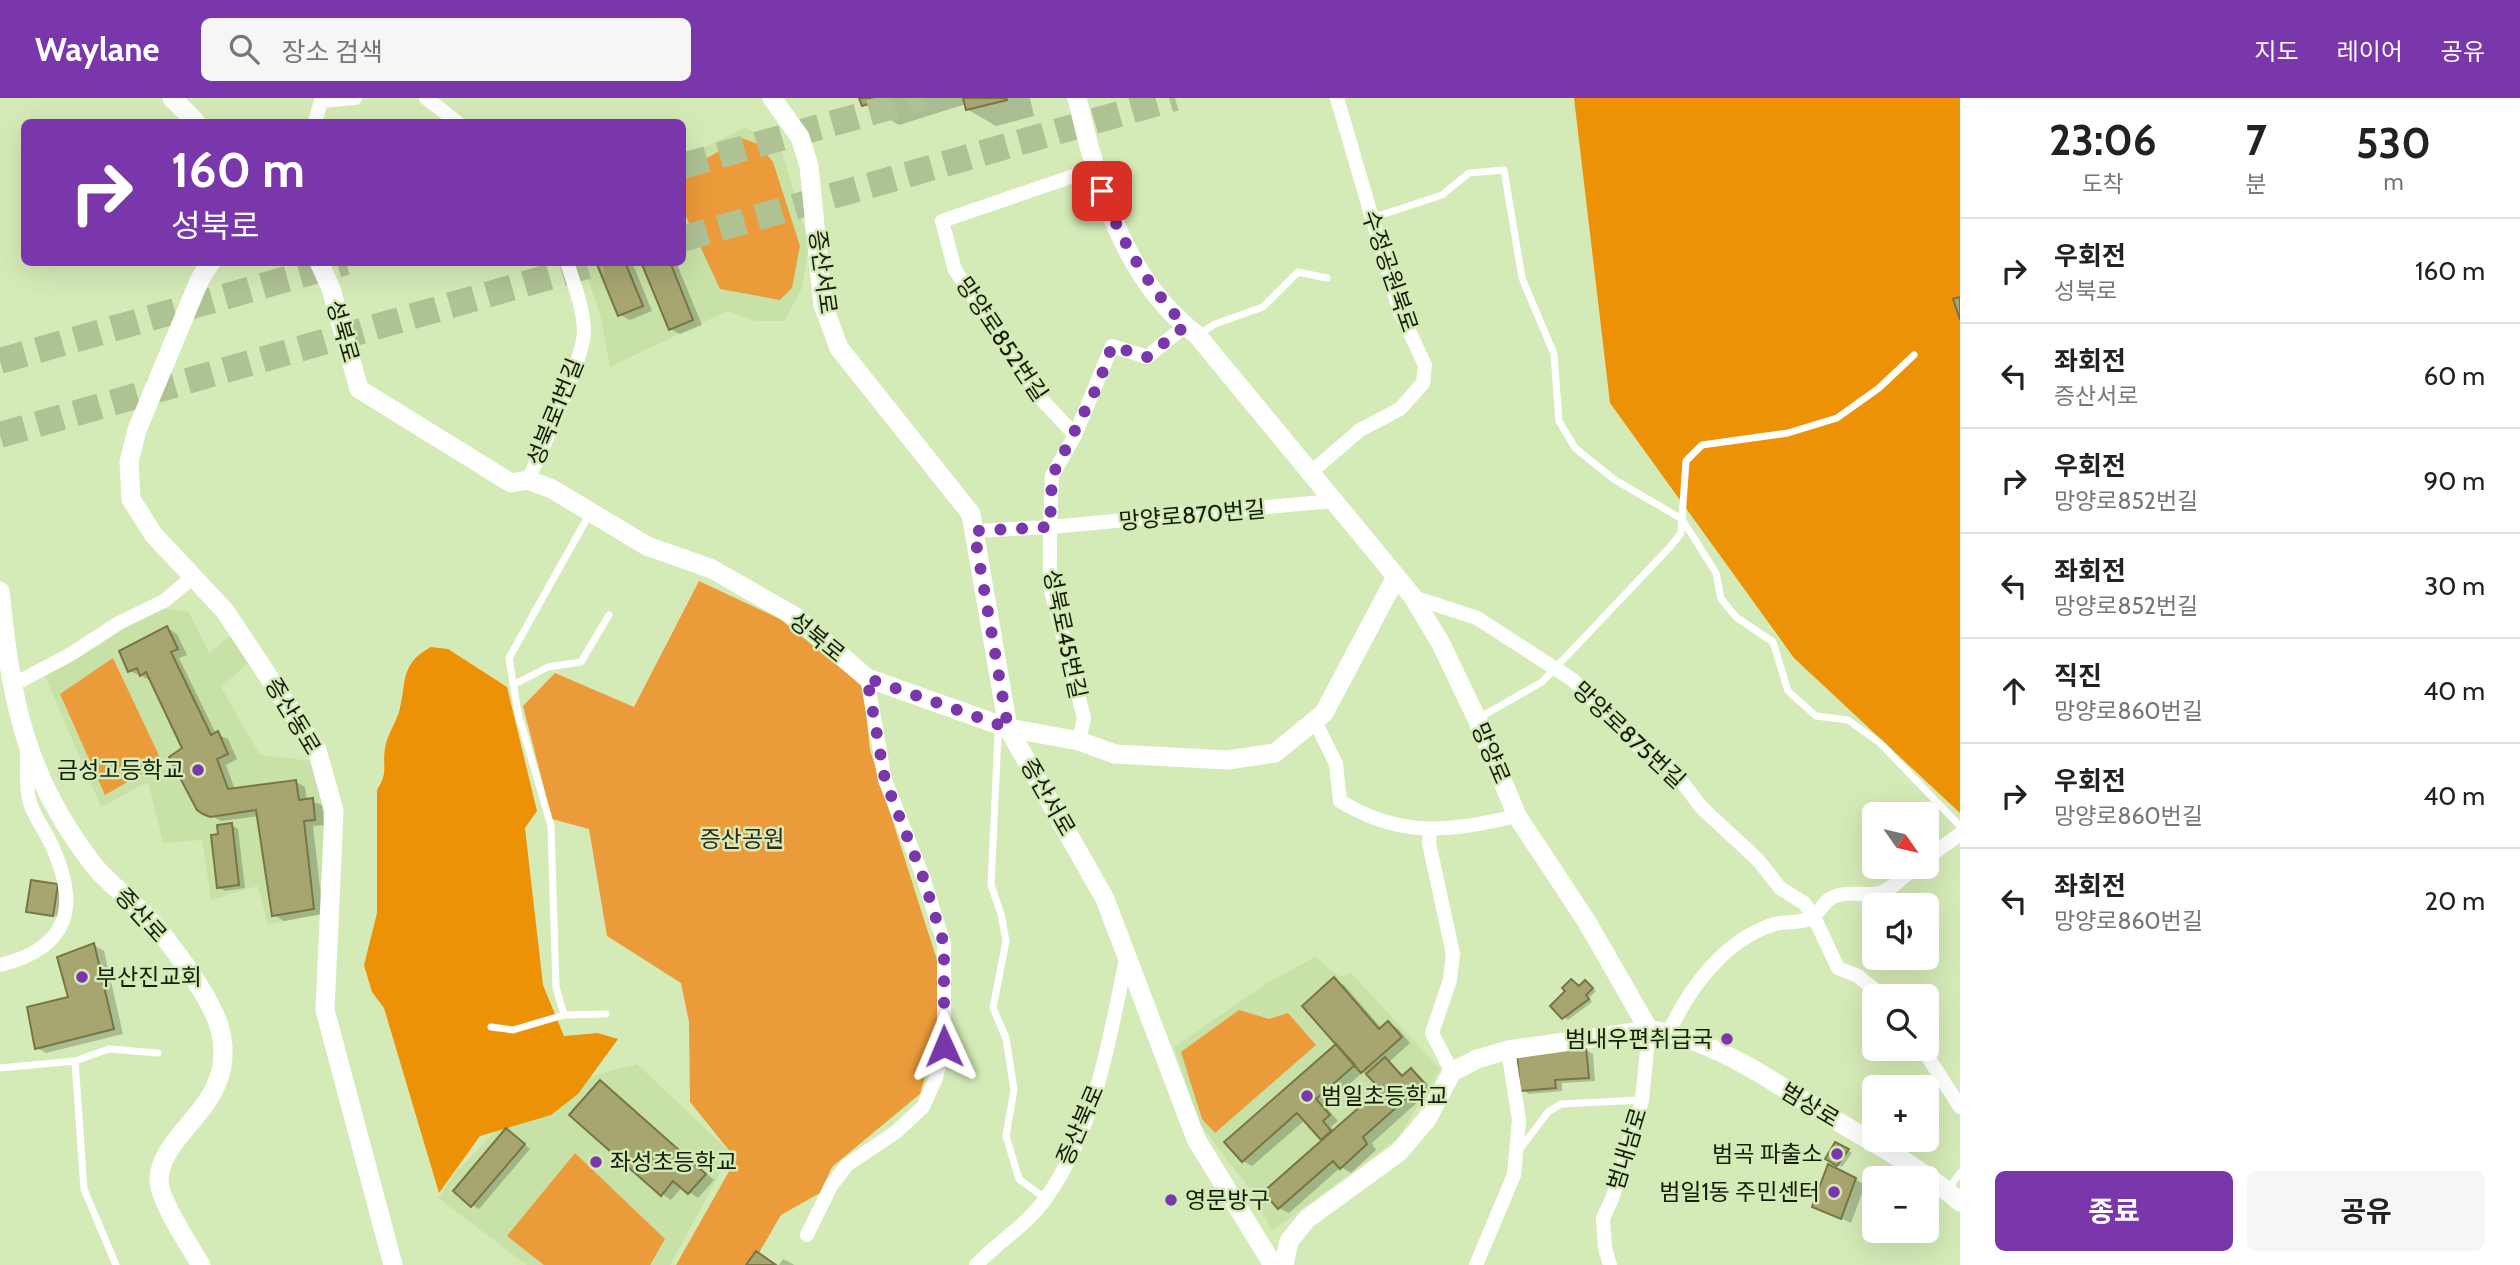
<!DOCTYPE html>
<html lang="ko">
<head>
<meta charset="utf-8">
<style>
	:root { --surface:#fff; --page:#f6f6f6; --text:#222; --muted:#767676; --line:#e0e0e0; --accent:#7937ab }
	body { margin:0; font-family:Cabin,"Noto Sans KR",sans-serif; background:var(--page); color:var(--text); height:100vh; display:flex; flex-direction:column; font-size:26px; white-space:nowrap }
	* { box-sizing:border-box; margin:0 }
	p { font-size:23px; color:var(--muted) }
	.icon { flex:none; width:38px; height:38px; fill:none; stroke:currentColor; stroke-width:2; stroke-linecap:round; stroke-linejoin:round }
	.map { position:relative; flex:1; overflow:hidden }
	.panel { display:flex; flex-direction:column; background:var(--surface); width:560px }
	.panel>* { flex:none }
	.guide { position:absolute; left:21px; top:21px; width:665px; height:147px; border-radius:10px; box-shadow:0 7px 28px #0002; background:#7937ab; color:#fff; overflow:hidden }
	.needle { width:46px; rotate:124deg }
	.tools { position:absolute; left:1862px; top:704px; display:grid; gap:14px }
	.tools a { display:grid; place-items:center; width:77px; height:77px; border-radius:10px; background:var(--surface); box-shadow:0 7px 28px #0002; font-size:35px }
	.pin { position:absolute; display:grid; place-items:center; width:60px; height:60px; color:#fff; margin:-30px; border-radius:14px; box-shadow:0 4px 10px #0006 }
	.me { position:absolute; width:77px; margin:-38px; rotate:359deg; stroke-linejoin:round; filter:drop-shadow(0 0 5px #0008) }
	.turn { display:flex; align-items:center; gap:24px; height:147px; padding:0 35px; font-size:32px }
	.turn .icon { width:91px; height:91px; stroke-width:2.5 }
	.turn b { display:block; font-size:49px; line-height:60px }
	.eta { display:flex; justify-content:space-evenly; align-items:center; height:119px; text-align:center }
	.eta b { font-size:42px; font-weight:700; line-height:49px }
	.button { display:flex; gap:14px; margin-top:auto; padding:14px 35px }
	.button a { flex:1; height:80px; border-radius:10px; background:var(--accent); color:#fff; font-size:28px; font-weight:700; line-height:80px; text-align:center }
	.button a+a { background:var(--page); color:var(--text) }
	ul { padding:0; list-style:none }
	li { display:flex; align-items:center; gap:21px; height:105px; padding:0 35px; border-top:2px solid var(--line) }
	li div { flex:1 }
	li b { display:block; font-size:26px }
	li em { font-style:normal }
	header { display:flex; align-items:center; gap:42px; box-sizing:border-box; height:98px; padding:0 35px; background:var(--accent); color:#fff }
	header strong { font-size:33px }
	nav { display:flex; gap:38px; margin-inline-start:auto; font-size:24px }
	.search { width:490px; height:63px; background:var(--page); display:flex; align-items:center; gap:18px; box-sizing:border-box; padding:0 24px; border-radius:10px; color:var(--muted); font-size:26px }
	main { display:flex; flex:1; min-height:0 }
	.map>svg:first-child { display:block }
	.built { fill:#c8e1a7 }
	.green { fill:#ec9b3a }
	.forest { fill:#ed9207 }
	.shadow { fill:#0003; fill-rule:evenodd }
	.building { fill:#a7a671; stroke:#787643; stroke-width:2 }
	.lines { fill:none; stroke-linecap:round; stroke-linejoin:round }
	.highway-tunnel { stroke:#afc294; stroke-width:26; stroke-dasharray:26 13; stroke-linecap:butt }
	.lane { stroke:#fff; stroke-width:7 }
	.street { stroke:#fff; stroke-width:14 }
	.secondary { stroke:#fff; stroke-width:19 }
	.route { stroke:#7937ab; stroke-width:12; stroke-dasharray:0 21.6 }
	.poi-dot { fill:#7937ab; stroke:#d5ebb7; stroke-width:2.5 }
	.labels { text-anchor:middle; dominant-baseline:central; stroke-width:5; stroke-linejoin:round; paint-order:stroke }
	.street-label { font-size:23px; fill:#151d0a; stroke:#d5ebb7 }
	.poi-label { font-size:23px; fill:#151d0a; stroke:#d5ebb7; text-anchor:end }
	.park-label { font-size:23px; fill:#372615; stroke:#d5ebb7 }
</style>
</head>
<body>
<header>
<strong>Waylane</strong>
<div class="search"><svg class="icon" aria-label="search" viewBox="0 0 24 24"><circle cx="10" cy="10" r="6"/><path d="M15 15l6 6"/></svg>장소 검색</div>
<nav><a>지도</a><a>레이어</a><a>공유</a></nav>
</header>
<main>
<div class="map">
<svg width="1960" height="1167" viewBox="0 0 1960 1167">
	<rect width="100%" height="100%" fill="#d5ebb7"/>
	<path class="built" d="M745 29 781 50 809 146 802 190 784 223H756L727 213 610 269 601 220 583 165 682 164 683 54 702 51Z
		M151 508 189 514 209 555 232 536 248 565 221 589 260 657 313 663 329 716 328 814 268 827 258 788 211 802 202 742 163 745 148 684 101 709 44 576Z
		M1315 859 1340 879 1351 875 1440 971 1398 1040 1272 1133 1253 1095 1199 1025 1174 949 1269 884Z
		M637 966 731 1055 670 1167H527L438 1100 457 1073 509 1019 576 982Z"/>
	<path class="green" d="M742 40 758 46 773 64 800 148 792 190 780 202 720 191 683 112V62L702 63Z
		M699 483 780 521 863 588 870 652 937 862V938L920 996 832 1069 820 1095 781 1117 752 1167H676L736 1061 690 1004 689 924 681 885 607 838 589 731 552 721 523 608 555 575 634 609Z
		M113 560 162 664 105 697 60 596Z
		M1239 912 1269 921 1288 915 1316 947 1215 1035 1202 1021 1181 954Z
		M575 1055 665 1141 650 1167H544L507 1138Z"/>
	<path class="forest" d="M1574 0H1960V715L1794 560 1610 305Z
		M431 549 448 551 507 589 537 713 525 730 543 887 564 938 598 935 618 941 578 996 551 1017 480 1038 439 1095 384 910 372 894 364 867 377 815V692C389 672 382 670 385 650 387 638 395 626 399 614 407 585 399 566 431 549Z"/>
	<path class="shadow" d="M861 0H1030L1034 18 996 28 967 11 966 6 899 27 863 6Z
		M598 164H632L652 213 630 222 620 217Z
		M643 164H676L702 227 680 236 670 231Z
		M167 530 177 536 187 557 179 560 216 636 228 641 237 661 226 667 235 692 296 684 305 689 307 702 322 707 324 727 313 728 323 816 284 823 274 817 259 718 221 723 199 711 185 651 152 583 130 573Z
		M231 727 238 731 245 790 225 793 218 789 219 738Z
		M58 788 62 791 58 819 28 813Z
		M94 847 104 853 123 936 46 955 37 950 70 900Z
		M1334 882 1344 887 1382 931 1388 925 1398 931 1410 945 1389 964 1404 978 1411 972 1420 978 1432 991 1372 1045 1376 1052 1351 1075 1341 1069 1289 1115 1279 1110 1323 1042 1305 1022 1252 1068 1243 1063 1338 946ZM1363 974 1382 991 1334 1033 1331 1029 1338 1023 1325 1008Z
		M1589 887 1596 893 1589 900 1592 904 1568 922 1564 919 1580 889Z
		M1586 952 1593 956 1595 983 1562 985V993L1529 996 1522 991Z
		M600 984 714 1082 698 1100 682 1089 671 1102 662 1096Z
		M513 1037 530 1051 479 1111 472 1107Z
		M1836 1046 1852 1055 1842 1069 1827 1061Z
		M1855 1081 1865 1087 1851 1125 1814 1108Z
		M783 1161 793 1166 794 1167H779Z"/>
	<path class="building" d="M859 0H885L862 8Z
		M963 0H1006L1007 2 966 12Z
		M596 164H625L643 208 618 218Z
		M641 164H670L693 222 669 232Z
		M1960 199V222L1953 201Z
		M167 528 178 551 171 554 211 637 218 633 228 656 217 661 228 691 296 682 299 702 313 700 315 722 304 723 314 811 272 818 256 712 210 719 203 716 197 712 169 659 182 650 146 574 140 578 137 570 128 574 119 553Z
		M232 725 239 787 217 790 211 737 218 736 217 727Z
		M31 782 58 786 53 818 26 814Z
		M94 845 114 931 35 951 27 909 68 899 57 859Z
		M1334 879 1379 931 1388 923 1402 939 1361 975 1302 908Z
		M1571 881 1579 888 1585 882 1593 890 1586 897 1589 901 1562 921 1550 908 1565 893 1562 890Z
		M1336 946 1355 967 1316 1001 1330 1017 1323 1023 1331 1033 1321 1042 1297 1015 1242 1064 1224 1044Z
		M1586 950 1589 980 1555 982 1556 990 1520 993 1517 956Z
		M1385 959 1402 978 1411 970 1424 985 1363 1039 1367 1046 1340 1071 1333 1063 1278 1111 1263 1094 1380 991 1366 976Z
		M600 982 706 1076 688 1096 673 1083 661 1098 569 1017Z
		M506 1030 525 1046 471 1109 453 1093Z
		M1835 1044 1849 1051 1837 1068 1825 1061Z
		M1828 1066 1856 1080 1841 1121 1812 1109Z
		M756 1153 776 1167H746Z"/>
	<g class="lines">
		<path class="highway-tunnel" d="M682 68 922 0
			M682 141 1175 0
			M0 263 346 164
			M0 337 601 164"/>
		<path class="lane" d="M1372 120 1442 97 1469 75 1504 72 1522 180 1554 256 1559 323 1575 350 1615 382 1682 421 1716 475 1721 501 1736 519 1773 544 1788 593 1816 618 1848 622 1880 645 1960 728
			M1198 237 1215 226 1263 209 1298 174 1327 180
			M590 415 509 560 518 615 551 728 556 889 564 917 606 916
			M513 587 548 569 581 564 609 517
			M1477 621 1542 584 1670 449 1681 435 1686 363 1702 347 1788 335 1837 320 1879 290 1914 257
			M1005 633 998 638 991 787 1001 816 1006 843 993 910 1006 940 1014 992 1006 1038 1019 1081 1046 1101
			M491 929 513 932 564 917
			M75 963 84 1091 116 1167
			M0 970 75 963 109 951 158 955
			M1520 1051 1548 1014 1561 1006 1642 1002
			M1948 1091 1960 1075"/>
		<path class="street" d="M426 0 457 24
			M315 24 321 3 355 0
			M1075 337 1112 248 1147 259 1185 228
			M1310 375 1360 332 1400 311 1423 285 1425 267 1399 212 1337 0
			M528 382C541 353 585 259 584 232 583 208 574 187 567 164
			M974 433 1050 429 1052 378 1075 337 1043 303 955 172 942 123 1094 71
			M1413 499 1477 520 1573 582 1635 646 1670 668 1701 709 1758 762 1780 790 1804 805 1814 819 1838 870 1858 878 1882 898
			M9 581 22 582 71 556 119 525 164 503 193 479
			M1315 623 1336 666 1340 703C1402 741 1450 733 1517 718
			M1079 643 1084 620 1050 489V429L1333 403
			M1430 732 1429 745 1453 856 1450 882 1432 935 1452 974
			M1927 760 1960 736
			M0 867C69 850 80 809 52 748 46 734 35 720 30 705 25 691 28 671 27 656
			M1669 934C1689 890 1725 841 1775 826 1787 823 1800 826 1811 820 1822 813 1824 800 1839 797 1852 793 1869 799 1882 794 1894 790 1906 776 1916 768
			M1922 950 1960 1009
			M807 1137 831 1088 847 1067 896 1034 923 1009 936 980 944 948V846L923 779 885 682 867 580
			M976 1167C998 1144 1028 1126 1046 1100 1097 1028 1109 941 1127 857
			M1476 1167 1514 1077 1519 1022 1508 952
			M1610 1167 1605 1150 1603 1120 1612 1101 1642 1002 1649 932"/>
		<path class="secondary" d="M172 0 196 24
			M772 0 800 39 809 68 823 207 839 250 971 416 1008 630 1105 801 1196 1041 1273 1167
			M1077 0C1097 85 1123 182 1197 237L1413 499 1441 546 1477 621 1517 718 1587 824 1649 932 1508 952 1477 961 1452 974 1427 1021 1399 1054 1307 1121 1289 1143 1284 1167
			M211 164 200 181 137 332 129 364 131 401 153 436 225 513 317 652 334 713 325 912 393 1167
			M319 164 331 191 359 291 511 385 528 382 552 391 647 448 712 471 796 519 867 580 1008 630 1079 643 1115 656 1228 662 1275 655 1324 615 1396 479
			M0 493C11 601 24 676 92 765 107 785 131 801 148 820 171 845 211 899 220 931 240 1007 160 1032 159 1082 159 1102 190 1149 201 1167
			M1649 932C1711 938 1783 990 1835 1022 1878 1047 1922 1071 1960 1104"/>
	</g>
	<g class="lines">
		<path class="route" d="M944 948V846L923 779 885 682 867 580 1008 630 974 433 1050 429 1052 378 1098 287 1112 248 1147 259 1185 228C1145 183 1125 150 1102 93"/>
	</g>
	<g class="poi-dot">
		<circle cx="198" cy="672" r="7"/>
		<circle cx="82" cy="879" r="7"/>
		<circle cx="1727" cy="941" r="7"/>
		<circle cx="1307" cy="998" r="7"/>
		<circle cx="1837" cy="1056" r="7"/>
		<circle cx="596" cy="1064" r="7"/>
		<circle cx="1834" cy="1094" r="7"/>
		<circle cx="1171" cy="1102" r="7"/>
	</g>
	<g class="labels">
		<g class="street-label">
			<text transform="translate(1390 173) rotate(71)">수정공원북로</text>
			<text transform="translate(823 174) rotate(82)">증산서로</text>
			<text transform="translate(343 233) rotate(74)">성북로</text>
			<text transform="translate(1002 241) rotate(56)">망양로852번길</text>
			<text transform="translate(555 314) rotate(-68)">성북로1번길</text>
			<text transform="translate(1192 417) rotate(-5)">망양로870번길</text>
			<text transform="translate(1065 536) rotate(78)">성북로45번길</text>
			<text transform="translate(817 539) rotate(39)">성북로</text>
			<text transform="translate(293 618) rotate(59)">증산동로</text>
			<text transform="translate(1629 637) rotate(43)">망양로875번길</text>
			<text transform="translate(1491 655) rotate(67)">망양로</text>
			<text transform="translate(1048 699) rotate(60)">증산서로</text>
			<text transform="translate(141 817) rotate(48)">증산로</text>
			<text transform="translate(1810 1007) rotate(31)">범상로</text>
			<text transform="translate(1080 1027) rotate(-67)">증산북로</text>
			<text transform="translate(1627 1051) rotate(-73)">범내남로</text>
		</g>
		<g class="poi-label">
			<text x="184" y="672">금성고등학교</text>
			<text x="96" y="879" text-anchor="start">부산진교회</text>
			<text x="1713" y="941">범내우편취급국</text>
			<text x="1321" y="998" text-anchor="start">범일초등학교</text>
			<text x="1823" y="1056">범곡 파출소</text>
			<text x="610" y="1064" text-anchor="start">좌성초등학교</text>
			<text x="1820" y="1094">범일1동 주민센터</text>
			<text x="1185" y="1102" text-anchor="start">영문방구</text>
		</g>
		<g class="park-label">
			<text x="742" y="741">증산공원</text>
		</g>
	</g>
</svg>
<div class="tools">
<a><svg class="needle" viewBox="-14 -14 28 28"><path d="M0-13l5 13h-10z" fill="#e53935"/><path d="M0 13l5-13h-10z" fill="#767676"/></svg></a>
<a><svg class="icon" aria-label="sound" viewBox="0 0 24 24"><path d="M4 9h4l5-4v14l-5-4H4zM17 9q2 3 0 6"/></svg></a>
<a><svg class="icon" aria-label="search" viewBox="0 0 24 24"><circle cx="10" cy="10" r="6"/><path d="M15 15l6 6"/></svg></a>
<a>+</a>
<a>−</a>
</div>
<div class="pin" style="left:1102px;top:93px;background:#d93025"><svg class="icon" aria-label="arrive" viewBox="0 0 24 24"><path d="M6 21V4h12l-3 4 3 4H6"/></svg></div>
<svg class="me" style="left:944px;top:948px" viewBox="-20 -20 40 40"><path d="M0-17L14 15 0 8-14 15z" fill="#7937ab" stroke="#fff" stroke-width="4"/></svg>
<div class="guide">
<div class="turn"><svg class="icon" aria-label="right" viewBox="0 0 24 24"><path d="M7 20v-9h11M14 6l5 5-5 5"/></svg><div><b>160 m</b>성북로</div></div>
</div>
</div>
<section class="panel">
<div class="eta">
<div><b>23:06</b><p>도착</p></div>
<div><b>7</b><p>분</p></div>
<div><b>530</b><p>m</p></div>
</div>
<ul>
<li><svg class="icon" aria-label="right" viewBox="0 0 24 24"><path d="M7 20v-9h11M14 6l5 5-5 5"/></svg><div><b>우회전</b><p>성북로</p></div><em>160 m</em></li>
<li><svg class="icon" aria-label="left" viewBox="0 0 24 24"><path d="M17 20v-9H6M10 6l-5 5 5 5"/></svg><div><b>좌회전</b><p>증산서로</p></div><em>60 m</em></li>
<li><svg class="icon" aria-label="right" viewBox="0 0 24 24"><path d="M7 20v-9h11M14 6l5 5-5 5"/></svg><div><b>우회전</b><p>망양로852번길</p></div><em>90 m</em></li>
<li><svg class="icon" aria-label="left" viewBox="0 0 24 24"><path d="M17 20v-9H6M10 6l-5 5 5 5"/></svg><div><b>좌회전</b><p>망양로852번길</p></div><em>30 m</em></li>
<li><svg class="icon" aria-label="ahead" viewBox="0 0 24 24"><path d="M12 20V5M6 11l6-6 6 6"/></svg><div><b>직진</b><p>망양로860번길</p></div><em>40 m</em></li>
<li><svg class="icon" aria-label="right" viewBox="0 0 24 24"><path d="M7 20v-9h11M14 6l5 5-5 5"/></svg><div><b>우회전</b><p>망양로860번길</p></div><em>40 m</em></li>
<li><svg class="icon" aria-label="left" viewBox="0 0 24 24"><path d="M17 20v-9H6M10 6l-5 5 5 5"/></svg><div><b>좌회전</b><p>망양로860번길</p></div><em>20 m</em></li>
</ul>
<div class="button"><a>종료</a><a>공유</a></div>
</section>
</main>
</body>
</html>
